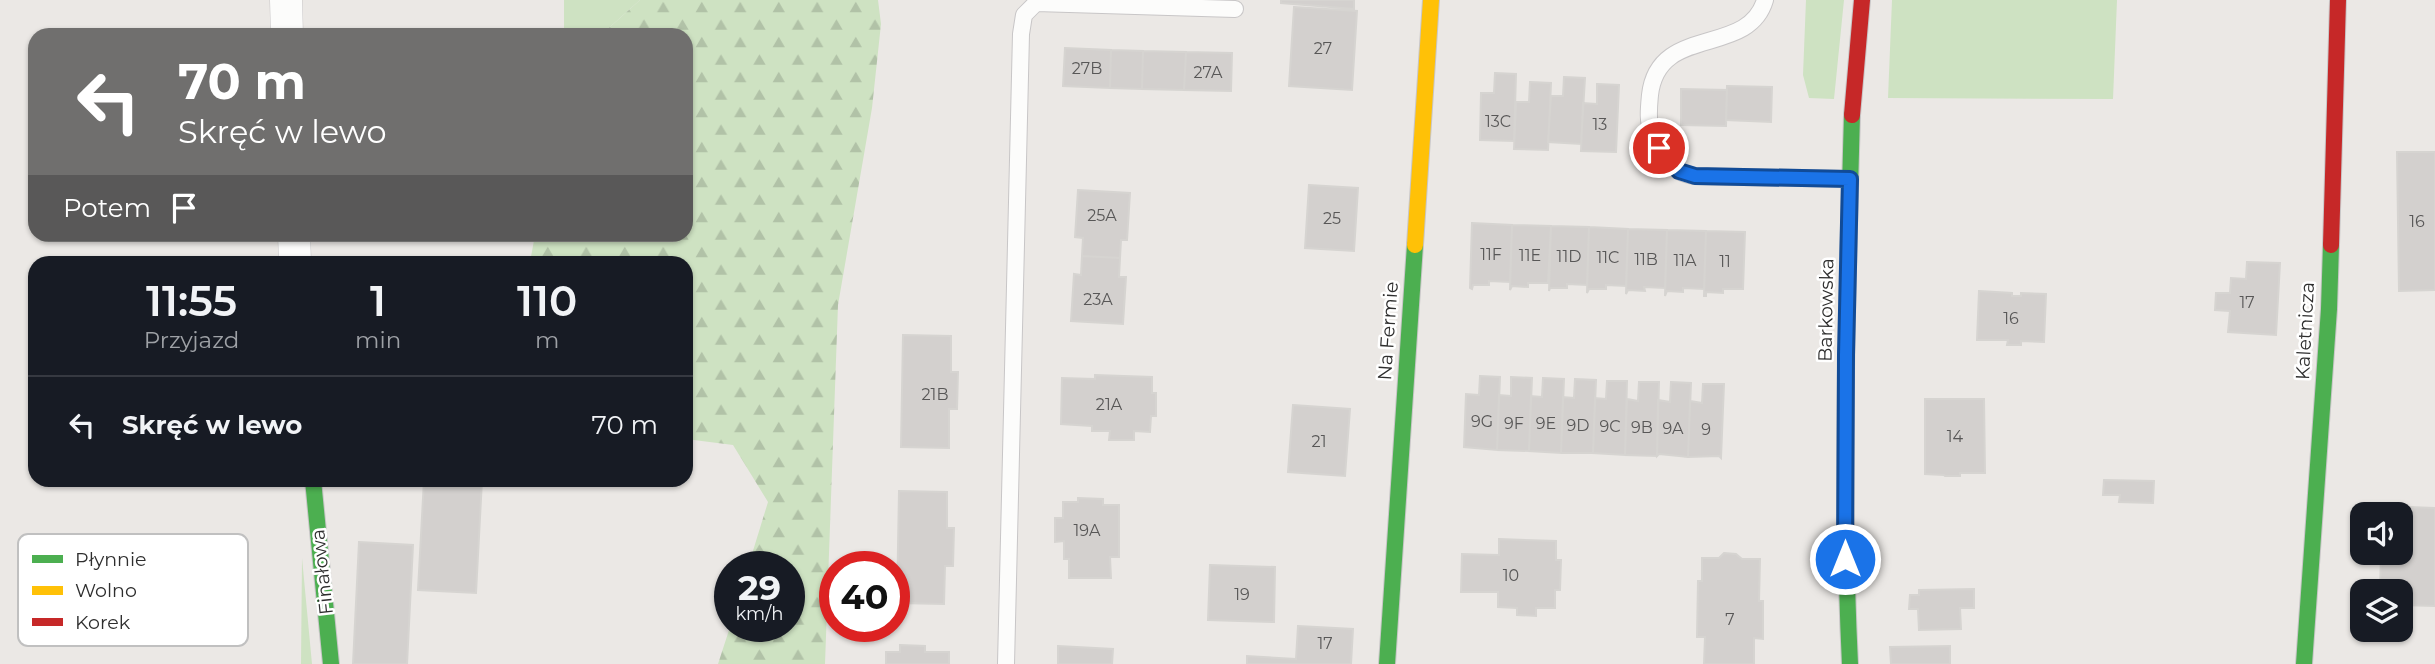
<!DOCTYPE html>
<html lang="pl">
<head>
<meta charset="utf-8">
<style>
	:root { --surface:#171b24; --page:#20242c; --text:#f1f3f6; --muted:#9ea1a6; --line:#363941 }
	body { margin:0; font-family:Montserrat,sans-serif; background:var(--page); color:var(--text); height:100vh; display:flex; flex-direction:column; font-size:26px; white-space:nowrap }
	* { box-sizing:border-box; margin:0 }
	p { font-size:23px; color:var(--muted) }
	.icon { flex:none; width:38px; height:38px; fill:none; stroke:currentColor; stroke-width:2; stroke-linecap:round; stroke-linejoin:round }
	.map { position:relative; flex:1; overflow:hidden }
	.details { position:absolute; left:28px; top:256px; width:665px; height:231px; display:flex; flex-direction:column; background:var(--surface); border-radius:21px; box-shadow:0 2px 5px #0004 }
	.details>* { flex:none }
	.hud { position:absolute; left:28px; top:28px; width:665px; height:214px; border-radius:21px; box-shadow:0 2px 5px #0004; background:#706f6e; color:#fff; overflow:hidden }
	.tools { position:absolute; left:2350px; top:502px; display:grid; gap:14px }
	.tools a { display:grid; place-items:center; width:63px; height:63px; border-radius:14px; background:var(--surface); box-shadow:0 2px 5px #0004; font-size:35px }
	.speed { position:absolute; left:714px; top:551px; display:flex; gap:14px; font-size:35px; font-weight:700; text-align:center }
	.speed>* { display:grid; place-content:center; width:91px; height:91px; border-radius:50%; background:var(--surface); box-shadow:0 2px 5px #0004; line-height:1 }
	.speed small { font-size:18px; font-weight:400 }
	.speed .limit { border:10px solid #d22; background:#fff; color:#111 }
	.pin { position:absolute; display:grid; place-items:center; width:60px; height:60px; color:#fff; margin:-30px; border:4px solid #fff; border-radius:50%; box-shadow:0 2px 7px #0007 }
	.me { position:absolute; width:77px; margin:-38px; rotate:0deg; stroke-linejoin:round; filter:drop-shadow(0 0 5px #0008) }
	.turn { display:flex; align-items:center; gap:24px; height:147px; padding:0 35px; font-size:32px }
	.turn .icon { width:91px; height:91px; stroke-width:2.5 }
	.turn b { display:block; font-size:49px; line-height:60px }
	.then { display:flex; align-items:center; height:66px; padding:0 35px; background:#0003; gap:14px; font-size:26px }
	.eta { display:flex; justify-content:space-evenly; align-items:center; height:119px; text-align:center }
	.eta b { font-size:42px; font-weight:600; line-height:49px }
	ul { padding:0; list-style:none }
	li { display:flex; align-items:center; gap:21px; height:98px; padding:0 35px; border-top:2px solid var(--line) }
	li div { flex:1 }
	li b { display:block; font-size:26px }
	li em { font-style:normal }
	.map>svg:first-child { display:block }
	.grass { fill:#cee2c2 }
	.forest { fill:url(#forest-firs) }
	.building { fill:#d3d0ce; stroke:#d6d4d1; stroke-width:2 }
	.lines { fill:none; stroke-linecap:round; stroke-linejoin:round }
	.lane-casing { stroke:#c8c6c7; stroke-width:18 }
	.street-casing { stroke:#c8c6c7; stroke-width:33 }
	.fast-casing { stroke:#c8c6c7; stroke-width:18 }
	.slow-casing { stroke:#c8c6c7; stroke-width:18 }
	.jam-casing { stroke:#c8c6c7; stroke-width:18 }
	.lane { stroke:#fcfcfb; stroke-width:16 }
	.street { stroke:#fcfcfb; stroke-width:32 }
	.fast { stroke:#4caf50; stroke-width:16 }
	.slow { stroke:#ffc107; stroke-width:16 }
	.jam { stroke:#c62828; stroke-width:16 }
	.route-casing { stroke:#114b97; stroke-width:18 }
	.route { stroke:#1a73e8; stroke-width:12 }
	.labels { text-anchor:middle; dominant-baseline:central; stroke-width:5; stroke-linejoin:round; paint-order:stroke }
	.number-label { font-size:16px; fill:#585757 }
	.street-label { font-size:19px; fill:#2e2e2e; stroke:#fff }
	.key { fill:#fff; stroke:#c0c0c0; stroke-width:2 }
	.key-label { font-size:19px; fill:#2e2e2e }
</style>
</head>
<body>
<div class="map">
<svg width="2435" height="664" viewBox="0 0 2435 664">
	<defs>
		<pattern id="forest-firs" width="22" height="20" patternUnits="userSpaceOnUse" patternTransform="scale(1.75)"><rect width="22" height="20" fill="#cee2c2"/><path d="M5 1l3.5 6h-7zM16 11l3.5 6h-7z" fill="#b1c2a7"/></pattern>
	</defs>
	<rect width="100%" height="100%" fill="#ebe8e5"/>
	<path class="grass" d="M564 0H640L601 35H564Z
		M1806 0H1844L1834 99 1809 98 1803 75Z
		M1892 0H2117L2113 99 1888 98Z
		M302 558 312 664H301Z"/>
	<path class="forest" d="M640 0H878L881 24 872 108 838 305 825 664H718L730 627 789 626V567H748L768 502 733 445 686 439V262H530L535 235 686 234V35H601Z"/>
	<path class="building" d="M1281 0H1354V9L1281 3Z
		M1294 7 1357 11 1352 90 1289 86Z
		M1065 48 1111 50 1110 88 1063 86Z
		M1111 50 1143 51 1142 89 1110 88Z
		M1143 51 1186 52 1184 90 1142 89Z
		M1186 52 1232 53 1231 91 1184 90Z
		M1495 73 1516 74 1514 141 1480 140 1481 93H1494Z
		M1564 77 1585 78 1581 144 1548 142 1551 96H1563Z
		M1530 82 1551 83 1548 150 1514 149 1516 102H1529Z
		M1597 84 1619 85 1616 152 1581 151 1583 103 1597 104Z
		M1727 86 1772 87 1771 122 1726 120Z
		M1681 89 1727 90 1726 126 1681 125Z
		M2397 152H2435V290L2399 291Z
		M1309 185 1358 188 1354 251 1305 248Z
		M1078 190 1130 193 1127 240H1121L1120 258 1082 256 1083 238 1075 237Z
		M1472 223 1512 225 1510 282 1489 281V285H1473L1472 289 1470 288Z
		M1512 225 1551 226 1548 283H1528V287L1512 286 1510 290Z
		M1551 226 1589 227 1587 285 1567 284V288H1550L1549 291Z
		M1589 227 1628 229 1626 286 1606 285V289H1589L1587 293Z
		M1628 229 1667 230 1665 288 1644 287 1645 291 1628 290 1626 294Z
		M1667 230 1706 231 1704 289 1683 288V292L1667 291 1665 296Z
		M1706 231 1745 232 1743 289H1723V293L1706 292V296H1704Z
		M1082 256 1120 258 1119 277H1126L1123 324 1071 321 1074 274 1081 275Z
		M2247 262 2280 263 2276 335 2228 332 2230 311 2215 310 2216 293H2230L2231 278 2246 279Z
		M1979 291 2012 293V296H2021V293L2046 294 2044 342 2021 341V345H2007L2008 340H1977Z
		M903 335 951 336V372H958L957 409H949V448L901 447Z
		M1095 375 1152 377V393H1156V416H1151L1150 432 1134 431V440H1109L1110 431H1092V426L1061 424 1062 378 1095 379Z
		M1480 376 1500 377 1497 450 1464 447 1466 394 1479 395Z
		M1511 377 1532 378 1529 451 1497 450 1499 395 1511 396Z
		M1543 378 1564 379 1561 453 1529 451 1531 396 1542 397Z
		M1575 379 1596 380 1593 453H1561L1563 397 1574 398Z
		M1607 381H1627L1625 455 1593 453 1595 398 1606 399Z
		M1639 382H1659L1657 456 1625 455 1627 399 1638 401Z
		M1671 382 1691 383 1688 457 1659 454 1657 456 1658 400 1670 402Z
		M1703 384H1724L1721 458 1719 456 1688 457 1690 401 1702 403Z
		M1925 399H1984L1985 473H1960V476H1945L1944 475 1925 474Z
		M1293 405 1350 409 1345 476 1288 472Z
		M424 480H482L476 593 418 590Z
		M2104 480 2154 481 2153 503 2119 502 2120 495H2103Z
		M899 491 947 492V528H954L953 566H945L944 604 897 603Z
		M1078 498 1103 499V505H1119V557H1110L1111 578H1069V559H1064V541L1055 542V518H1063V502H1078Z
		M2382 506 2435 508V606L2401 605V592H2380L2381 553H2401V514H2382Z
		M1499 539 1556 541V560H1561L1560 590H1555V608H1536V616L1517 615V608L1498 607V592H1461L1462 554 1499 555Z
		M359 542 413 545 407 664H353Z
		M1724 553 1736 554 1742 559H1760L1759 601H1763V639L1754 638V664H1704L1705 637H1697L1698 581H1702V558H1719Z
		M1210 565 1275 567 1274 622 1208 620Z
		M1974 589V608H1960L1961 629 1919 630 1918 609H1909L1910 595H1919V590Z
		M1298 626 1353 629 1351 664H1247V656L1296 659Z
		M900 645 925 646V652H949V664H886V652H900Z
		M1058 646 1113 649 1112 664H1058Z
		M1950 646V664H1891L1890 647Z"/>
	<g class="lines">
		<g class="lane-casing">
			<path id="lane" d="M1765 0C1748 58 1658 23 1650 95 1649 106 1647 122 1652 132 1658 145 1667 163 1679 171 1683 174 1690 175 1694 176L1850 179
				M1006 664 1021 34 1024 15 1036 3 1235 9"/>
		</g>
		<g class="street-casing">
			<path id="street" d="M286 0 287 35
				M294 234 295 262"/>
		</g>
		<g class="fast-casing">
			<path id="fast" d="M313 480 331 664
				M1387 664 1415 245
				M1850 664C1841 481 1847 298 1852 115
				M2304 664 2329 309 2331 245"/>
		</g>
		<g class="slow-casing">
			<path id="slow" d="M1415 245 1431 0"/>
		</g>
		<g class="jam-casing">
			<path id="jam" d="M1852 115 1862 0
				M2331 245 2338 0"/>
		</g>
		<use href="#lane" class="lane"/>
		<use href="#street" class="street"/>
		<use href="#fast" class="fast"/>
		<use href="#slow" class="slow"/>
		<use href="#jam" class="jam"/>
	</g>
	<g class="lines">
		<g class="route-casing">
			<path id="route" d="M1659 148 1679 171 1695 176 1850 179 1846 355 1845 559"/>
		</g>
		<use href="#route" class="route"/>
	</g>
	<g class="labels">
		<g class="number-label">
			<text x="1323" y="48">27</text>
			<text x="1087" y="68">27B</text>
			<text x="1208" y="72">27A</text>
			<text x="1498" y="121">13C</text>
			<text x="1600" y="124">13</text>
			<text x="1102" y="215">25A</text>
			<text x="1332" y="218">25</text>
			<text x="2417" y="221">16</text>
			<text x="1491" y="254">11F</text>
			<text x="1530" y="255">11E</text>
			<text x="1569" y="256">11D</text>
			<text x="1608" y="257">11C</text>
			<text x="1646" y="259">11B</text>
			<text x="1685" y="260">11A</text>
			<text x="1725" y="261">11</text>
			<text x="1098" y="299">23A</text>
			<text x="2247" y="302">17</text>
			<text x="2011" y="318">16</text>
			<text x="935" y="394">21B</text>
			<text x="1109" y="404">21A</text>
			<text x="1482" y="421">9G</text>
			<text x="1514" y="423">9F</text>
			<text x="1546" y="423">9E</text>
			<text x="1578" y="425">9D</text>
			<text x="1610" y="426">9C</text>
			<text x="1642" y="427">9B</text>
			<text x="1673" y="428">9A</text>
			<text x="1706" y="429">9</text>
			<text x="1955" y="436">14</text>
			<text x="1319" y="441">21</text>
			<text x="1087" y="530">19A</text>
			<text x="1511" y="575">10</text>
			<text x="1242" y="594">19</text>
			<text x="1730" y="619">7</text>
			<text x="1325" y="643">17</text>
		</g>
		<g class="street-label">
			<text transform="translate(1826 310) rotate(-89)">Barkowska</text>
			<text transform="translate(1388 331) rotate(-86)">Na Fermie</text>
			<text transform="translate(2305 331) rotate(-87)">Kaletnicza</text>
			<text transform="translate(322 572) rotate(-96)">Finałowa</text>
		</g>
	</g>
	<rect x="18" y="534" width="230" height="112" rx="10" class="key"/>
	<rect x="32" y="555" width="31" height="8" fill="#4caf50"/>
	<rect x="32" y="586" width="31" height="9" fill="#ffc107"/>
	<rect x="32" y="618" width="31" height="8" fill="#c62828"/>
	<g class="key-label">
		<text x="75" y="566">Płynnie</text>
		<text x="75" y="597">Wolno</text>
		<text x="75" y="629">Korek</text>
	</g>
</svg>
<div class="tools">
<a><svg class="icon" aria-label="sound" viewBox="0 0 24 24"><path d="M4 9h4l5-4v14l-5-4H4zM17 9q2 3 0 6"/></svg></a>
<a><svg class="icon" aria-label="layers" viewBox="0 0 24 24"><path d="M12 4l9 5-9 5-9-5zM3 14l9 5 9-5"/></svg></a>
</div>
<div class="speed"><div>29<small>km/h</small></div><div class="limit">40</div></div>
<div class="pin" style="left:1659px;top:148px;background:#d93025"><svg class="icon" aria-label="arrive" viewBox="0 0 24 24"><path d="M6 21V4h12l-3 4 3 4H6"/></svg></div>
<svg class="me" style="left:1845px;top:559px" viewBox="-20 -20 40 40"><circle r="17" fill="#1a73e8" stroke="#fff" stroke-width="3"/><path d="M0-11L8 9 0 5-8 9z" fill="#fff"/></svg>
<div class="hud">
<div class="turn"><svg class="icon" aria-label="left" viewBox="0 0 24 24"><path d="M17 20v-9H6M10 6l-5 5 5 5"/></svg><div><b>70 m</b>Skręć w lewo</div></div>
<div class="then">Potem<svg class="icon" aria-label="arrive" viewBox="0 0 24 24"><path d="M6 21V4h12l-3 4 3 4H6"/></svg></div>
</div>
<section class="details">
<div class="eta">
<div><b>11:55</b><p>Przyjazd</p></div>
<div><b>1</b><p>min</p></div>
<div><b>110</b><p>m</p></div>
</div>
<ul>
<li><svg class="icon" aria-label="left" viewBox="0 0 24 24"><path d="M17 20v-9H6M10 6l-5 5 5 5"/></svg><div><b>Skręć w lewo</b></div><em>70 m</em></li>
</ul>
</section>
</div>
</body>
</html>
